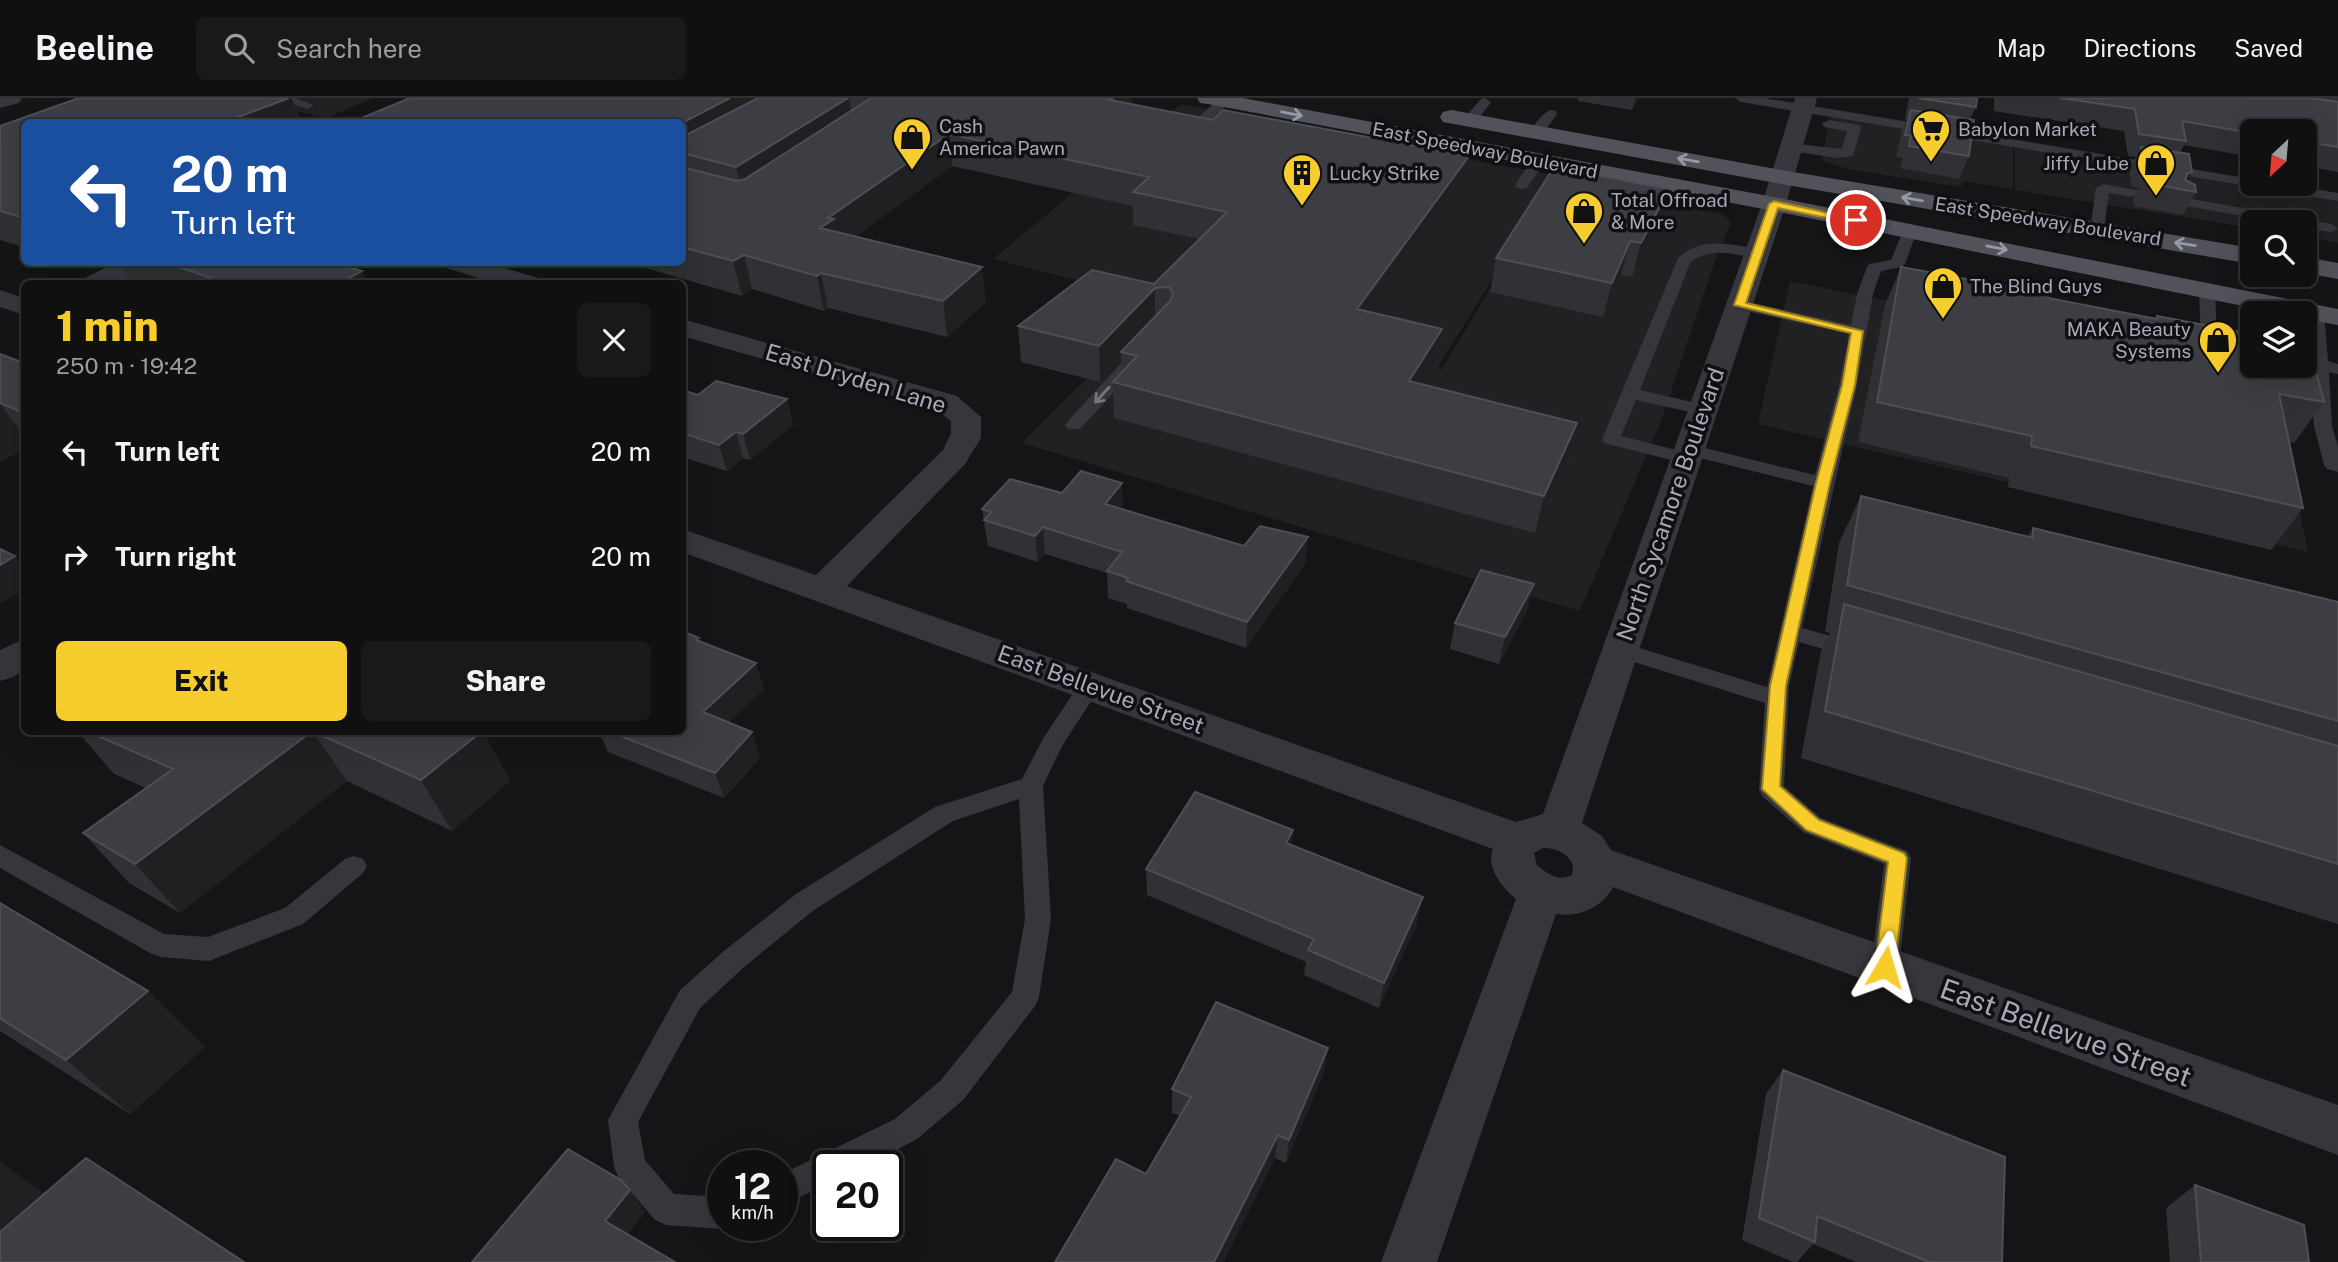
<!DOCTYPE html>
<html lang="en">
<head>
<meta charset="utf-8">
<style>
	:root { --surface:#101011; --page:#19191a; --text:#f1f3f6; --muted:#9c9d9f; --line:#303031; --accent:#f7cc2d }
	body { margin:0; font-family:"Public Sans",sans-serif; background:var(--page); color:var(--text); height:100vh; display:flex; flex-direction:column; font-size:26px; white-space:nowrap }
	* { box-sizing:border-box; margin:0 }
	p { font-size:23px; color:var(--muted) }
	.icon { flex:none; width:38px; height:38px; fill:none; stroke:currentColor; stroke-width:2; stroke-linecap:round; stroke-linejoin:round }
	.map { position:relative; flex:1; overflow:hidden }
	.sheet { position:absolute; left:21px; top:182px; width:665px; height:455px; display:flex; flex-direction:column; background:var(--surface); border-radius:10px; box-shadow:0 7px 28px #0002,0 0 0 2px var(--line) }
	.sheet>* { flex:none }
	.hud { position:absolute; left:21px; top:21px; width:665px; height:147px; border-radius:10px; box-shadow:0 7px 28px #0002,0 0 0 2px var(--line); background:#1a4fa0; color:#fff; overflow:hidden }
	.needle { width:46px; rotate:206deg }
	.tools { position:absolute; left:2240px; top:21px; display:grid; gap:14px }
	.tools a { display:grid; place-items:center; width:77px; height:77px; border-radius:10px; background:var(--surface); box-shadow:0 7px 28px #0002,0 0 0 2px var(--line); font-size:35px }
	.speed { position:absolute; left:707px; top:1052px; display:flex; gap:14px; font-size:35px; font-weight:700; text-align:center }
	.speed>* { display:grid; place-content:center; width:91px; height:91px; border-radius:50%; background:var(--surface); box-shadow:0 7px 28px #0002,0 0 0 2px var(--line); line-height:1 }
	.speed small { font-size:18px; font-weight:400 }
	.speed .limit { border:4px solid #111; border-radius:10px; background:#fff; color:#111 }
	.pin { position:absolute; display:grid; place-items:center; width:60px; height:60px; color:#fff; margin:-30px; border:4px solid #fff; border-radius:50%; box-shadow:0 2px 7px #0007 }
	.me { position:absolute; width:77px; margin:-38px; rotate:7deg; stroke-linejoin:round; filter:drop-shadow(0 0 5px #0008) }
	.turn { display:flex; align-items:center; gap:24px; height:147px; padding:0 35px; font-size:32px }
	.turn .icon { width:91px; height:91px; stroke-width:2.5 }
	.turn b { display:block; font-size:49px; line-height:60px }
	.round { display:grid; place-items:center; flex:none; width:74px; height:74px; border-radius:10px; background:var(--page) }
	.headline { display:flex; align-items:center; justify-content:space-between; height:119px; padding:0 35px }
	h1 { font-size:42px; font-weight:800; line-height:52px; color:var(--accent) }
	.button { display:flex; gap:14px; margin-top:auto; padding:14px 35px }
	.button a { flex:1; height:80px; border-radius:10px; background:var(--accent); color:#111; font-size:28px; font-weight:800; line-height:80px; text-align:center }
	.button a+a { background:var(--page); color:var(--text) }
	ul { padding:0; list-style:none }
	li { display:flex; align-items:center; gap:21px; height:105px; padding:0 35px }
	li div { flex:1 }
	li b { display:block; font-size:26px }
	li em { font-style:normal }
	header { display:flex; align-items:center; gap:42px; box-sizing:border-box; height:98px; padding:0 35px; background:var(--surface); border-bottom:2px solid var(--line) }
	header strong { font-size:33px }
	nav { display:flex; gap:38px; margin-inline-start:auto; font-size:24px }
	.search { width:490px; height:63px; background:var(--page); display:flex; align-items:center; gap:18px; box-sizing:border-box; padding:0 24px; border-radius:10px; color:var(--muted); font-size:26px }
	.map>svg:first-child { display:block }
	.built { fill:#212124 }
	.lines { fill:none; stroke-linecap:round; stroke-linejoin:round }
	.lane { fill:#36363c; fill-rule:evenodd }
	.street { fill:#36363c; fill-rule:evenodd }
	.primary { fill:#52525b; fill-rule:evenodd }
	.wall { fill:#313135 }
	.shaded-wall { fill:#202023 }
	.building { fill:#3d3e43; stroke:#4e4f55; stroke-width:2 }
	.oneway { stroke:#9598a5 }
	.oneway2 { stroke:#747580 }
	.route { fill:#f7cc2d; stroke:#a1851d; stroke-width:2 }
	.labels { text-anchor:middle; dominant-baseline:central; stroke-width:7; stroke-linejoin:round; paint-order:stroke }
	.far-poi-label { font-size:19px; fill:#a6a9b7; stroke:#101012; text-anchor:start }
	.far-street-label { font-size:19px; fill:#a6a9b7; stroke:#101012 }
	.street-label { font-size:23px; fill:#a6a9b7; stroke:#101012 }
	.near-street-label { font-size:28px; fill:#a6a9b7; stroke:#101012 }
</style>
</head>
<body>
<header>
<strong>Beeline</strong>
<div class="search"><svg class="icon" aria-label="search" viewBox="0 0 24 24"><circle cx="10" cy="10" r="6"/><path d="M15 15l6 6"/></svg>Search here</div>
<nav><a>Map</a><a>Directions</a><a>Saved</a></nav>
</header>
<div class="map">
<svg width="2338" height="1164" viewBox="0 0 2338 1164">
	<rect width="100%" height="100%" fill="#151517"/>
	<path class="built" d="M242 0H374L326 20Z
		M1181 6 1556 78 1438 269 1442 271 1555 83 1722 116 1731 125 1716 160 1661 323 1580 513 1022 345 1163 204 993 161Z
		M1835 18 2013 48V91L1964 83 1961 89 1852 72 1822 63 1829 19Z
		M2015 49 2338 103V145L2305 139V124H2252V130L2015 92Z
		M1790 183 2273 282 2308 454 1758 326Z"/>
	<g class="lines">
		<path class="lane" d="M273 0H295L314 7 308 11Z
			M1220 0H1234L1206 27H1196V21Z
			M1485 0 1491 4 1489 7 1475 25H1465V19L1481 1Z
			M1735 0H1764L2252 81V86H2284L2338 95V103L1741 4Z
			M1551 12 1556 13 1557 16 1542 37H1532C1530 30 1543 14 1551 12Z
			M1829 22 1859 27 1861 30 1853 58 1837 60 1790 53 1783 49 1790 45 1842 51 1847 33 1824 29 1822 26Z
			M1539 58 1546 62 1527 90 1522 91 1517 90 1515 87 1534 59Z
			M2103 86 2137 92 2139 95 2132 99 2109 95 2104 132 2097 136 2090 132 2096 90Z
			M2181 99 2331 126 2338 131 2331 134 2305 130V124H2275L2176 106 2174 103 2176 100Z
			M1910 129 1917 133 1905 166 1902 169 1881 173 1873 196 1857 287 1802 530 1863 547 1866 552 1863 557 1855 560 1799 544 1789 588 1784 688 1821 720 1907 753 1911 760 1899 869 1895 877 1885 881 1875 877 1871 869 1884 766 1803 734 1762 698 1759 691 1765 605 1612 557 1609 552 1612 547 1620 544 1767 589 1813 388 1696 359 1694 364 1687 366 1604 345 1602 341 1678 160C1701 138 1734 146 1762 153L1765 156 1757 161C1735 156 1709 148 1690 165L1640 292 1709 308 1712 312 1703 317 1636 302 1621 338 1680 353 1682 348 1689 346 1815 377 1839 287 1849 236 1734 210 1732 207 1740 202 1851 227 1857 196 1867 169 1869 166 1891 162 1903 133Z
			M2207 187 2215 192 2217 243 2209 248 2201 243 2199 192Z
			M2316 209 2324 214 2328 263 2338 266V276L2329 274 2332 328 2338 348V374L2327 371 2324 367 2314 328 2308 214Z
			M1132 259 1141 264 1138 268 1080 331H1068L1065 327 1068 323 1126 260Z
			M1090 580 1098 582 1101 588 1062 648 1043 688 1051 821 1039 899 1035 908 963 1002 917 1041 866 1068H828V1086L782 1107V1076L895 1021 941 982 1012 894 1025 821 1019 701 953 723 814 812 744 869 700 910 638 1024 645 1062 674 1096 723 1099V1127H733L723 1131 666 1127 655 1122 619 1080 614 1069 608 1022 680 892 724 853 796 796 935 709 1022 681 1044 639 1082 582Z
			M0 747 164 836 208 839 285 810 345 761 354 758 363 761 367 768 363 775 303 826 219 859 209 863 160 859 150 855 0 770Z"/>
		<path class="street" d="M0 0H22L19 5 0 10Z
			M1795 0H1817L1786 106 1582 725 1602 738 1611 752 2338 1007V1057L1613 789C1603 809 1578 820 1556 816L1437 1164H1381L1516 801C1503 790 1485 769 1493 751L682 454V431L816 477 943 352 951 335V323L935 310 682 238V221L957 298 981 319V340L965 366 847 488 1516 724 1543 716 1762 106ZM1543 750C1557 750 1567 755 1573 767L1572 777C1558 784 1548 776 1537 767L1534 755Z
			M116 164H151C136 186 104 186 81 186L85 180Z
			M442 164H485L538 180 542 186H499L446 170Z
			M0 192 24 200V217L0 209Z
			M24 541V572L13 579 0 583V552Z"/>
		<path class="primary" d="M1197 0H1243L1774 99 2338 211V227L2305 221V215H2278L1774 113 1208 6 1200 5Z
			M1451 12 1781 72 2252 150V166L1781 86 1443 24 1440 19 1443 14Z
			M2305 159 2338 165V181L2305 175Z"/>
	</g>
	<path class="wall" d="M79 0H291L302 24H24V149L0 142V28Z
		M410 0H1132V6L1464 91 1375 215 1442 231 1436 266 1423 287 1577 325 1568 361 1535 435 1114 320 1113 284 1121 274V262L1100 284 1021 264 1018 228 1154 186 1199 141 1133 127V108L952 68 855 139 986 204 947 239 828 210 824 213 752 191 742 198 625 164H682V24Z
		M1578 0H1639L1632 12 1578 3Z
		M1909 0H1977L1976 9 1970 21 1969 58 1959 81 1900 70 1903 60 1896 59 1902 33 1907 21H1905Z
		M1994 0H2338V74L2305 68V33H2252V59L2184 47 2180 55 2192 74 2187 83 2196 94 2183 117 2134 108 2133 101 2139 90 2131 88 2129 71 2136 59 2128 58 2124 33 1994 13Z
		M1660 124 1632 179 1621 177 1603 219 1490 194 1496 160Z
		M73 164H110L96 171Z
		M119 164H331L368 186H138L130 183Z
		M1901 169 2048 200 2155 221 2157 218 2324 304 2294 345 2289 344 2303 410 2271 452 2008 389 2009 380 1858 344 1885 207Z
		M0 256 24 265V351L0 364Z
		M682 292 698 297 787 301 793 327 750 362 743 360 727 373 682 359Z
		M1861 398 2027 439 2033 430 2338 504V826L1801 660 1821 553 1830 535 1825 534 1839 445Z
		M982 411H1123L1244 448 1308 439 1305 466 1246 550 1127 510V506L1108 500 1107 475 1045 456 1038 464 988 448Z
		M1527 513 1499 566 1450 551 1455 525Z
		M699 540 700 544 764 591 728 625 752 634 760 660 724 700 608 654 602 640 587 634H682Z
		M78 634H483L510 683 452 733 347 683 180 815 129 785 83 735 146 690 114 676Z
		M1293 732 1291 747 1417 825 1379 910 1304 877 1306 864 1147 797 1146 771Z
		M0 805 148 893 205 949 130 1016 0 933Z
		M1783 972 2002 1164H1856L1813 1146 1797 1164H1793L1742 1142 1766 996Z
		M1324 974 1286 1065 1275 1060 1223 1164H1055L1146 1076 1180 1018 1172 1015V991Z
		M2195 1087 2309 1164H2170L2166 1110Z"/>
	<path class="shaded-wall" d="M289 0H291L302 24H225Z
		M730 0H786L682 55V25Z
		M848 0H849L854 30 744 101 736 69Z
		M1113 0H1132V17L1110 2Z
		M1635 0H1639L1632 12Z
		M949 36 952 68 840 150 820 130 828 120Z
		M1469 58 1464 91 1353 246 1357 211Z
		M2192 74 2183 91 2187 76Z
		M1669 91 1660 124 1632 179 1641 145Z
		M1630 143 1621 177 1603 219 1612 185Z
		M744 157 752 191 742 198 733 163Z
		M91 164H110L96 171Z
		M982 169 986 204 947 239 943 203Z
		M362 173 368 186H347L345 182Z
		M821 175 828 210 824 213 817 178Z
		M1155 190V225L1121 254V262L1100 284 1099 248Z
		M1442 231 1436 266 1404 320 1409 283Z
		M0 261V305L24 338V351L0 364Z
		M787 301 793 327 750 362 743 336Z
		M1577 325 1568 361 1535 435 1544 398Z
		M736 334 743 360 727 373 719 347Z
		M1122 385 1123 411 1105 406Z
		M1043 429 1045 456 1038 464 1035 438Z
		M1308 439 1305 466 1246 550 1247 524Z
		M15 458 24 469V492L0 506V467Z
		M1534 486 1527 513 1499 566 1505 539Z
		M756 565 764 591 712 640 703 614Z
		M311 634H313L347 683 180 815 135 766Z
		M481 634H483L510 683 452 733 421 682Z
		M752 634 760 660 724 700 715 675Z
		M1293 732 1290 758 1286 745Z
		M1423 799 1417 825 1379 910 1384 885Z
		M148 893 205 949 130 1016 66 962Z
		M1328 950 1324 974 1286 1065 1289 1042Z
		M1278 1037 1275 1060 1223 1164H1214Z
		M0 1064 49 1098 0 1139Z
		M630 1092 645 1114 621 1145 605 1123Z"/>
	<path class="building" d="M79 0H289L225 24H24V120L0 113V28Z
		M410 0H730L682 25 352 24Z
		M758 0H848L736 69 682 55V39Z
		M871 0H1113L1110 2 1213 22 1223 12 1469 58 1357 211 1442 231 1409 283 1577 325 1544 398 1113 284 1137 258 1121 254 1171 202 1173 195 1169 189 1155 190 1099 248 1018 228 1092 172 1154 186 1227 114 1133 94 1149 79 949 36 828 120 834 121 820 130 982 169 943 203 821 175 817 178 744 157 733 163 682 149V69L737 83 745 81Z
		M1918 0H1977L1976 9Z
		M2060 0H2312L2338 4V49L2305 44V33H2252V35L2182 23 2186 43 2139 36 2135 11Z
		M1911 12 1974 22 1969 58 1909 48 1911 38 1905 37Z
		M2141 49 2189 56 2192 74 2187 76 2185 82 2195 87 2196 94 2146 85 2145 79 2154 73 2151 68 2143 66Z
		M1554 69 1669 91 1641 145 1630 143 1612 185 1496 160Z
		M165 164H331L362 173 345 182 359 186H228Z
		M1901 169 2047 196 2048 200 2157 221V218L2252 236V268H2305V246L2309 247 2324 304 2279 296 2303 410 2031 348 2032 338 1877 304Z
		M0 256 24 265V315L0 305Z
		M716 283 787 301 743 336 736 334 719 347 682 335V292L698 297Z
		M1081 373 1122 385 1105 406 1244 448 1260 428 1308 439 1247 524 1126 483 1128 480 1107 473 1122 454 1043 429 1035 438 984 422 991 414 982 411 1010 381 1062 395Z
		M1861 398 2033 440V430L2338 504V623L1847 487Z
		M0 451 15 458 0 467Z
		M1481 472 1534 486 1505 539 1455 525Z
		M1844 506 2338 648V766L1825 613Z
		M682 533 699 540 696 542 756 565 703 614 752 634 715 675 610 634H682Z
		M89 634H311L135 766 83 735 173 671Z
		M314 634H481L421 682Z
		M1195 694 1293 732 1286 745 1423 799 1384 885 1308 852 1314 841 1146 771Z
		M0 805 148 893 66 962 0 920Z
		M1216 904 1328 950 1289 1042 1278 1037 1214 1164H1055L1116 1061 1146 1076 1191 999 1172 991Z
		M1783 972 2005 1059 2002 1164H1929L1817 1118 1815 1144 1759 1120Z
		M568 1051 621 1082 630 1092 605 1123 675 1164H472Z
		M86 1060 244 1164H0V1134Z
		M2195 1087 2304 1127 2309 1164H2201Z"/>
	<defs><path id="oneway-shaft" d="M-6 0H5M1.5-3L5.5 0L1.5 3" fill="none" stroke-width="1.6" stroke-linecap="round" stroke-linejoin="round" transform="scale(1.75)"/></defs>
	<g class="oneway">
		<use href="#oneway-shaft" transform="translate(1292 16) rotate(11)"/>
		<use href="#oneway-shaft" transform="translate(1688 62) rotate(-170)"/>
		<use href="#oneway-shaft" transform="translate(1912 101) rotate(-170)"/>
		<use href="#oneway-shaft" transform="translate(2185 146) rotate(-171)"/>
		<use href="#oneway-shaft" transform="translate(1997 150) rotate(11)"/>
	</g>
	<use class="oneway2" href="#oneway-shaft" transform="translate(1102 297) rotate(132)"/>
	<path class="route" d="M1774 103 1861 122 1856 126 1778 110 1746 205 1863 233 1855 287 1830 385 1786 588 1780 688 1819 722 1904 755 1907 760 1895 869 1892 875 1885 877 1878 875 1875 869 1888 764 1806 732 1762 691 1770 588 1816 385 1842 287 1851 235 1734 207 1769 106Z"/>
	<defs>
		<g id="supermarket-pin" transform="scale(2.0125)"><path d="M0 17L-7.5 6A9.5 9.5 0 1 1 7.5 6Z" fill="#f7cc2d" stroke="#101012"/><path d="M-6-5.5h2.5l.6 2H6L4.5 2H-2.5L-4.4-4H-6ZM-1.5 3.2a1.3 1.3 0 1 0 .1 0ZM3 3.2a1.3 1.3 0 1 0 .1 0Z" fill="#111"/></g>
		<g id="shop-pin" transform="scale(2.0125)"><path d="M0 17L-7.5 6A9.5 9.5 0 1 1 7.5 6Z" fill="#f7cc2d" stroke="#101012"/><path d="M-5-2.5h2.3a2.7 3.5 0 0 1 5.4 0H5L5.5 6h-11ZM-1.5-2.5h3a1.5 2.3 0 0 0-3 0Z" fill="#111"/></g>
		<g id="building-pin" transform="scale(2.0125)"><path d="M0 17L-7.5 6A9.5 9.5 0 1 1 7.5 6Z" fill="#f7cc2d" stroke="#101012"/><path d="M-4-6H4V6H1V3H-1V6H-4ZM-2.5-4.3h1.7v1.8h-1.7ZM.8-4.3h1.7v1.8H.8ZM-2.5-1h1.7V.8h-1.7ZM.8-1h1.7V.8H.8Z" fill="#111"/></g>
	</defs>
	<g fill-rule="evenodd">
		<use href="#supermarket-pin" x="1931" y="31"/>
		<use href="#shop-pin" x="912" y="39"/>
		<use href="#shop-pin" x="2156" y="65"/>
		<use href="#building-pin" x="1302" y="75"/>
		<use href="#shop-pin" x="1584" y="113"/>
		<use href="#shop-pin" x="1943" y="188"/>
		<use href="#shop-pin" x="2218" y="242"/>
	</g>
	<g class="labels">
		<g class="far-poi-label">
			<text x="939" y="28">Cash<tspan x="939" dy="22">America Pawn</tspan></text>
			<text x="1958" y="31">Babylon Market</text>
			<text x="2129" y="65" text-anchor="end">Jiffy Lube</text>
			<text x="1329" y="75">Lucky Strike</text>
			<text x="1611" y="102">Total Offroad<tspan x="1611" dy="22">&amp; More</tspan></text>
			<text x="1970" y="188">The Blind Guys</text>
			<text x="2191" y="231" text-anchor="end">MAKA Beauty<tspan x="2191" dy="22">Systems</tspan></text>
		</g>
		<g class="far-street-label">
			<text transform="translate(1485 52) rotate(11)">East Speedway Boulevard</text>
			<text transform="translate(2048 123) rotate(9)">East Speedway Boulevard</text>
		</g>
		<g class="street-label">
			<text transform="translate(856 280) rotate(17)">East Dryden Lane</text>
			<text transform="translate(1670 406) rotate(-71)">North Sycamore Boulevard</text>
			<text transform="translate(1101 591) rotate(20)">East Bellevue Street</text>
		</g>
		<g class="near-street-label">
			<text transform="translate(2066 934) rotate(20)">East Bellevue Street</text>
		</g>
	</g>
</svg>
<div class="tools">
<a><svg class="needle" viewBox="-14 -14 28 28"><path d="M0-13l5 13h-10z" fill="#e53935"/><path d="M0 13l5-13h-10z" fill="#9c9d9f"/></svg></a>
<a><svg class="icon" aria-label="search" viewBox="0 0 24 24"><circle cx="10" cy="10" r="6"/><path d="M15 15l6 6"/></svg></a>
<a><svg class="icon" aria-label="layers" viewBox="0 0 24 24"><path d="M12 4l9 5-9 5-9-5zM3 14l9 5 9-5"/></svg></a>
</div>
<div class="speed"><div>12<small>km/h</small></div><div class="limit">20</div></div>
<div class="pin" style="left:1856px;top:122px;background:#d93025"><svg class="icon" aria-label="arrive" viewBox="0 0 24 24"><path d="M6 21V4h12l-3 4 3 4H6"/></svg></div>
<svg class="me" style="left:1885px;top:869px" viewBox="-20 -20 40 40"><path d="M0-17L14 15 0 8-14 15z" fill="#f7cc2d" stroke="#fff" stroke-width="4"/></svg>
<div class="hud">
<div class="turn"><svg class="icon" aria-label="left" viewBox="0 0 24 24"><path d="M17 20v-9H6M10 6l-5 5 5 5"/></svg><div><b>20 m</b>Turn left</div></div>
</div>
<section class="sheet">
<div class="headline"><div><h1>1 min</h1><p>250 m · 19:42</p></div><a class="round"><svg class="icon" aria-label="close" viewBox="0 0 24 24"><path d="M6 6l12 12M18 6L6 18"/></svg></a></div>
<ul>
<li><svg class="icon" aria-label="left" viewBox="0 0 24 24"><path d="M17 20v-9H6M10 6l-5 5 5 5"/></svg><div><b>Turn left</b></div><em>20 m</em></li>
<li><svg class="icon" aria-label="right" viewBox="0 0 24 24"><path d="M7 20v-9h11M14 6l5 5-5 5"/></svg><div><b>Turn right</b></div><em>20 m</em></li>
</ul>
<div class="button"><a>Exit</a><a>Share</a></div>
</section>
</div>
</body>
</html>
